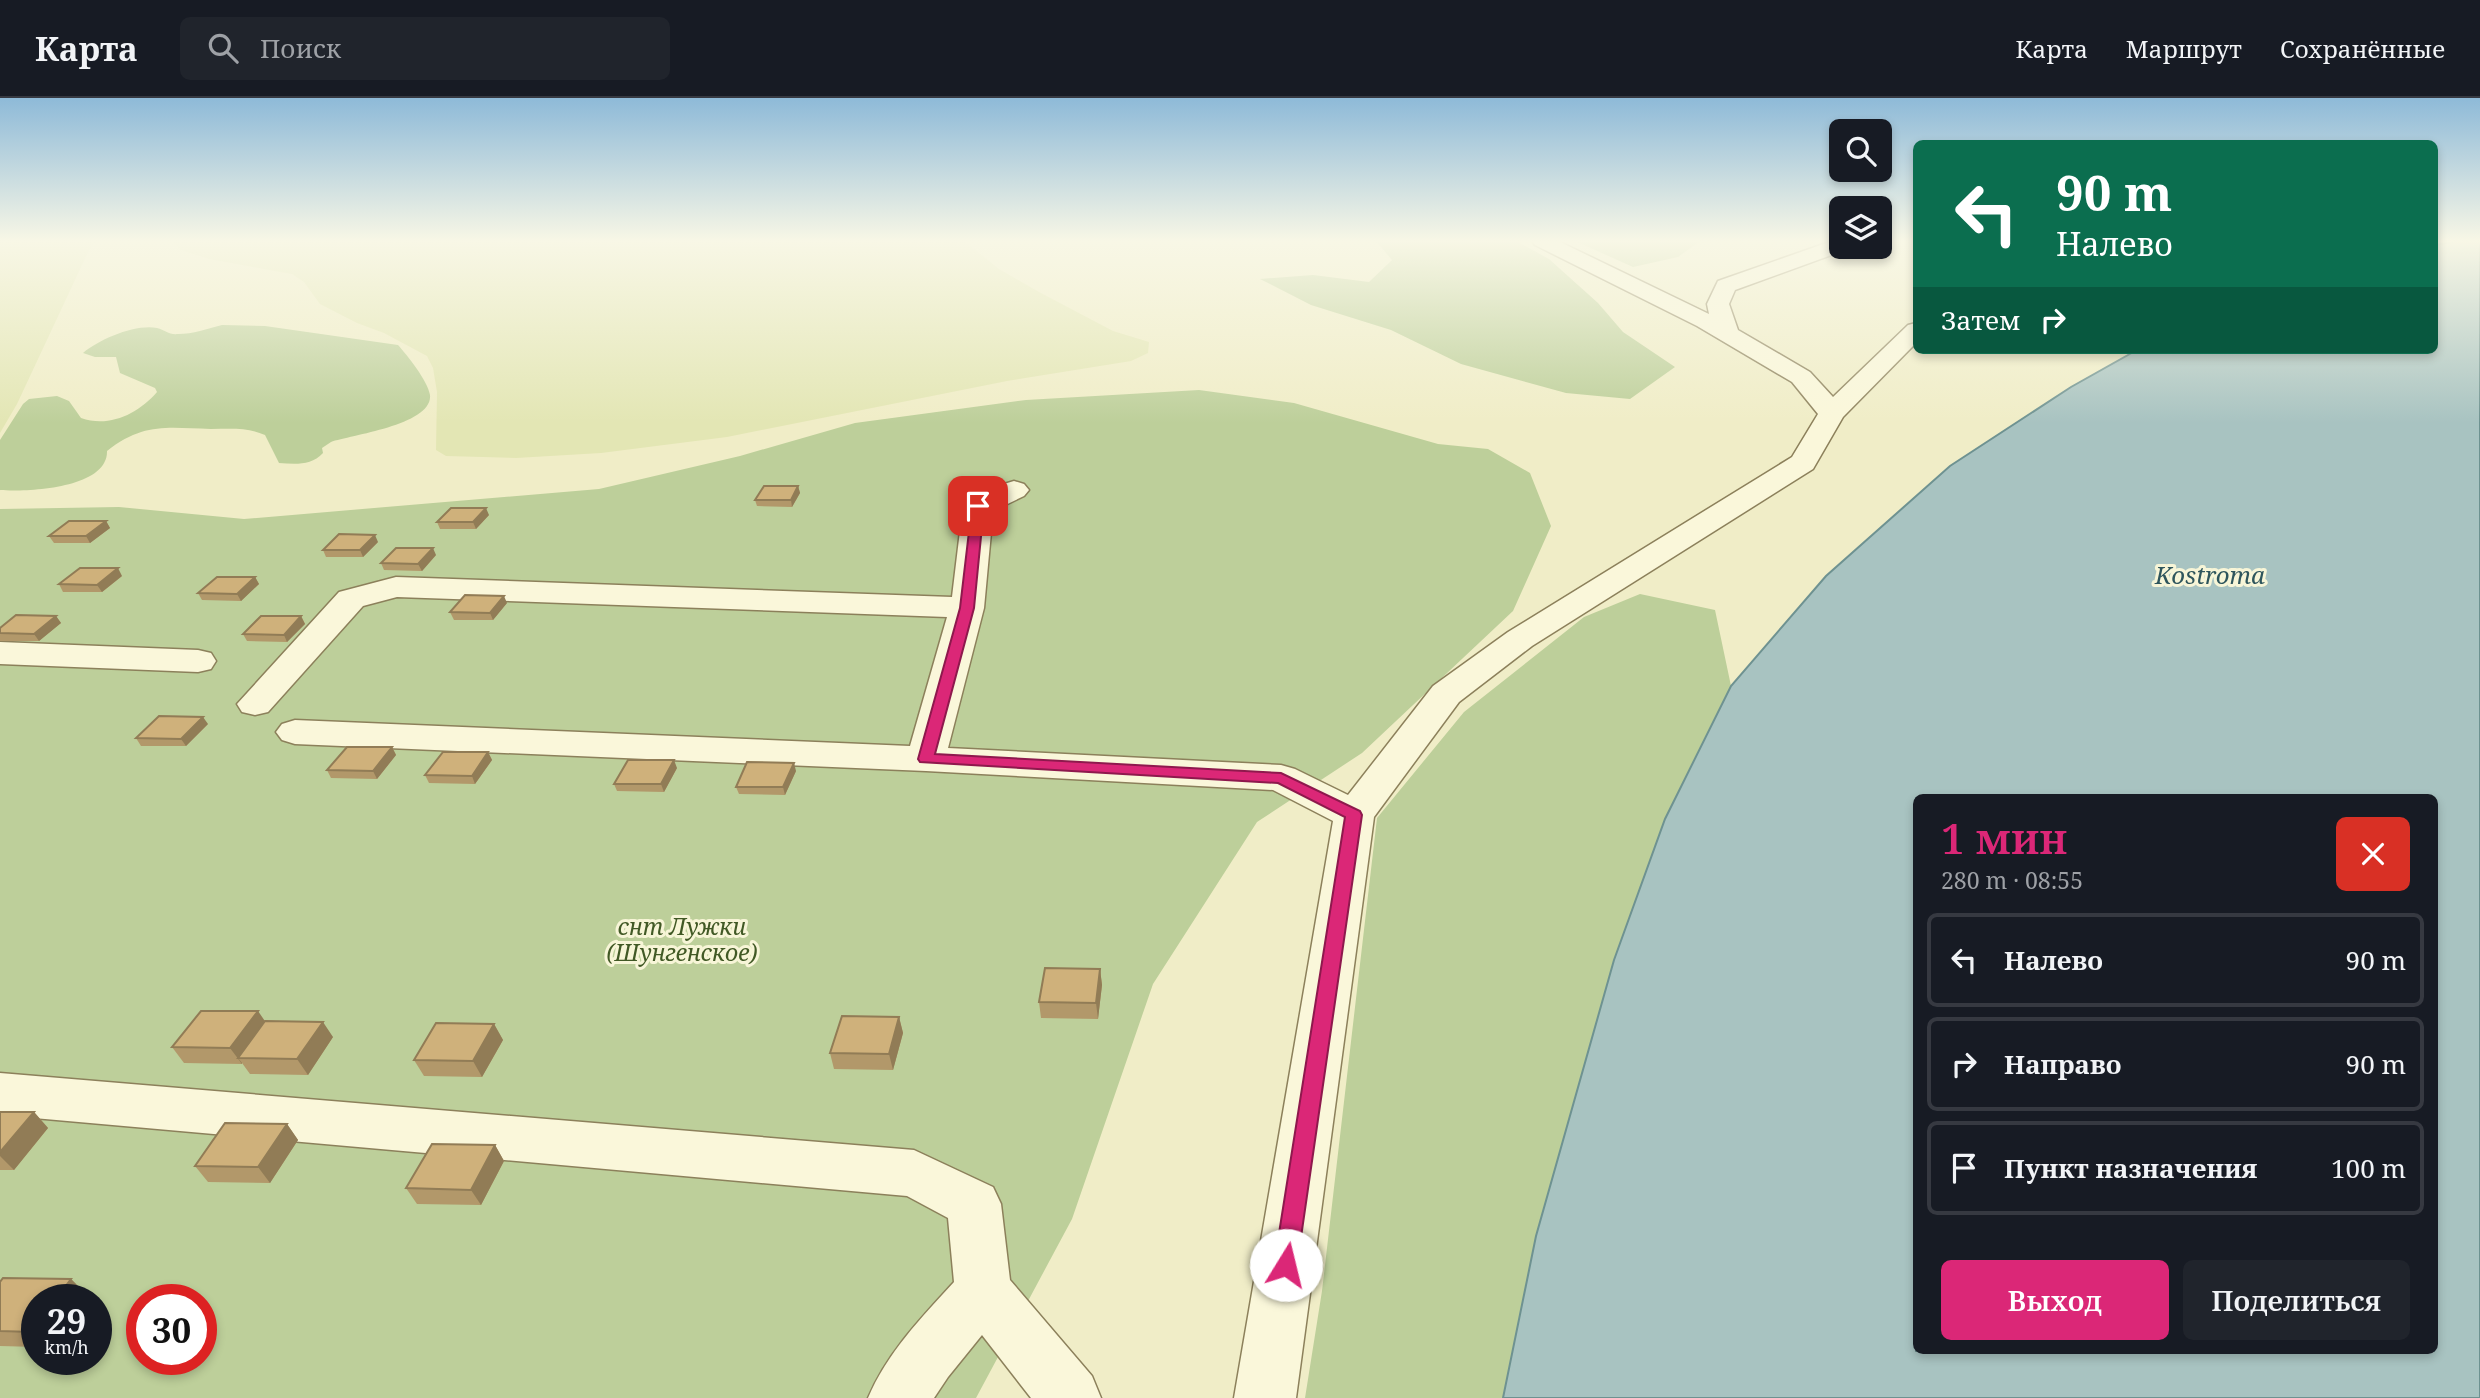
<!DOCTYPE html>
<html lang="ru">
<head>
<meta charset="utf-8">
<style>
	:root { --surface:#171b24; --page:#20242c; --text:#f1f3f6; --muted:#9ea1a6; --line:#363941; --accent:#db2777 }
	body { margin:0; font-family:"Noto Serif",serif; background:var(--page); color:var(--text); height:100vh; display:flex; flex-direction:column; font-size:26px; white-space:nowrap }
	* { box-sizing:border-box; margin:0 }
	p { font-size:23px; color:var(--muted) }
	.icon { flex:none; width:38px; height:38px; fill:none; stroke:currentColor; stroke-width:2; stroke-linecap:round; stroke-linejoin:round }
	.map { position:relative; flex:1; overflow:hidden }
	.sheet { position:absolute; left:1913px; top:696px; width:525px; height:560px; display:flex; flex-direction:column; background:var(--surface); border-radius:10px; box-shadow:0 4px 10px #0003 }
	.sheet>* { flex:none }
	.hud { position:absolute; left:1913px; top:42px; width:525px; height:214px; border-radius:10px; box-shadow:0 4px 10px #0003; background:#0b6e4f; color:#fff; overflow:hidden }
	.buttons { position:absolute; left:1829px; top:21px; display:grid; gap:14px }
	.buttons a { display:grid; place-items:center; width:63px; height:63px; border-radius:10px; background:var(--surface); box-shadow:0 4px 10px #0003; font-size:35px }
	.speed { position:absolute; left:21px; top:1186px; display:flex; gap:14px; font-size:35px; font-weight:700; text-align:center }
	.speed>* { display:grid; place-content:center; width:91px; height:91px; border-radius:50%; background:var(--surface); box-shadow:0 4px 10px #0003; line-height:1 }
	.speed small { font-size:18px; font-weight:400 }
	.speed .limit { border:10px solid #d22; background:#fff; color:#111 }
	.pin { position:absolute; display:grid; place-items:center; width:60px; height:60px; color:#fff; margin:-30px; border-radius:14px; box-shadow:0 4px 10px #0006 }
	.me { position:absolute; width:77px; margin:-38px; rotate:9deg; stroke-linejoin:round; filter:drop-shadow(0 0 5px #0008) }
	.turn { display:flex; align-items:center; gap:24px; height:147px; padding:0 28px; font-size:32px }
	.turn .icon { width:91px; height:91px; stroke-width:2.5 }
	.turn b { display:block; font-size:49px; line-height:60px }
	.then { display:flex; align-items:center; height:66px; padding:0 28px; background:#0003; gap:14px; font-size:26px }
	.round { display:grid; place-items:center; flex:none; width:74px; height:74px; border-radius:10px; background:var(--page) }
	.overview { display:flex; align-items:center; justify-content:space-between; height:119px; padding:0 28px }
	h1 { font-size:42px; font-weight:600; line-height:52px; color:var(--accent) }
	.cta { display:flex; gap:14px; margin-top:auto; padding:14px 28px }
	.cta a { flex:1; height:80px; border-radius:10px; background:var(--accent); color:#fff; font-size:28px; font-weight:600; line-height:80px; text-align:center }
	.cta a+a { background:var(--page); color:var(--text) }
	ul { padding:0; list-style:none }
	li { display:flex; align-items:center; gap:21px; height:94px; margin:0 14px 10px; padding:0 14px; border:4px solid var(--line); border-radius:10px }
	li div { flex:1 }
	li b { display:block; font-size:26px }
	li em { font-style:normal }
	header { display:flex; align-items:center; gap:42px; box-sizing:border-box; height:98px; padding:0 35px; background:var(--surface); border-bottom:2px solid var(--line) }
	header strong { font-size:33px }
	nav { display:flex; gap:38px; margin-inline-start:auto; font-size:24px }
	.search { width:490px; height:63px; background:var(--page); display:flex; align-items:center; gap:18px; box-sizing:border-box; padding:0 24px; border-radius:10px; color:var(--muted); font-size:26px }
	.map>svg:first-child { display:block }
	.farmland { fill:#e3e6b4 }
	.green { fill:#bdcf9a; fill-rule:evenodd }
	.water { fill:#a8c3c1; stroke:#6e9291; stroke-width:2; fill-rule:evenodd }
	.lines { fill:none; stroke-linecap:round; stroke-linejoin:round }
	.minor-casing { stroke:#8c805b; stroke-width:3 }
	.minor { fill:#faf7da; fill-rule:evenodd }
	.wall { fill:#b2986a }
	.shaded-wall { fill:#917c56 }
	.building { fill:#cfb17b; stroke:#917c56; stroke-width:2 }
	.route { fill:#db2777; stroke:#8e194d; stroke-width:2 }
	.labels { text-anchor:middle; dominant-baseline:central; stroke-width:6; stroke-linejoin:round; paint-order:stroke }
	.park-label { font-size:23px; font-style:italic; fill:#415925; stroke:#f7f5d7 }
	.water-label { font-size:24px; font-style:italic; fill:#2e555c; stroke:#f7f5d7 }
</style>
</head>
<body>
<header>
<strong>Карта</strong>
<div class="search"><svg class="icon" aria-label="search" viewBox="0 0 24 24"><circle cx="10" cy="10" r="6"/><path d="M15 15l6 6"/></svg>Поиск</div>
<nav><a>Карта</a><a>Маршрут</a><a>Сохранённые</a></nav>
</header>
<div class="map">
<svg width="2480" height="1300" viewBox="0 0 2480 1300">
	<rect width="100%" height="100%" fill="#f0edc7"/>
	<path class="farmland" d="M0 143H96L89 152 17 306 0 335Z
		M171 143H964L999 171 1039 194 1113 233 1149 244 1148 255 1131 263 1007 283 727 339 601 355 516 360 446 358 436 352 437 294 433 270 427 258 384 235 357 225 320 206 304 184 292 176 209 161 181 152Z"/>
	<path class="green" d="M1376 143H1516L1549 161 1598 205 1623 234 1675 269 1630 301 1566 295 1461 266 1391 232 1311 207 1260 181 1313 177 1369 184 1392 162Z
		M1575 143H1700L1678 159 1633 169Z
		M222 227 265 228 398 247C407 257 428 283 430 297 433 327 351 337 331 344L322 350 323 355C311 368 295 366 279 365L265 337C248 329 230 331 211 331 168 330 144 324 107 353 108 391 25 394 0 392V342L23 306 29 301 57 298 69 303 81 320C109 330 138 316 157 294L155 290 120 275 116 259H95L83 255C100 241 135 226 157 230 165 232 169 237 178 236 193 236 207 231 222 227Z
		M1199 292 1294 305 1438 346 1488 351 1530 375 1551 428 1513 513 1362 655 1257 724 1153 886 1072 1121 976 1300H0V411L119 409 244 421 599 391 740 358 855 325 1026 302ZM37 1202H96V1262H37ZM142 1202H201V1262H142Z
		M1640 496 1715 512 1731 588 1665 721 1614 862 1536 1138 1503 1300H1305L1322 1193 1377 720 1464 614 1584 519Z"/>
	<path class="water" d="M2458 143H2480V1300H1503L1536 1138 1614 862 1665 721 1731 588 1826 478 1950 368 2071 289 2137 252H2434V147ZM1916 700H2434V1253H1916Z"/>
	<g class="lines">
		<g class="minor-casing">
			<path id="minor" d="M1532 143H1558L1709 216 1707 206 1718 183 1832 143H1841V149H1850L1848 151 1735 192 1729 206 1738 232 1810 274 1833 299 1908 227 1916 225V245L1843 319 1813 371 1532 548 1459 604 1374 719 1296 1300H1234L1333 723 1273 692 926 673 295 646 282 642 276 634 282 626 295 622 910 648 947 519 397 499 363 508 268 614 255 617 242 614 237 606 339 494 396 479 952 499 963 408 967 402 1004 386 1014 383 1024 386 1029 392 1024 398 993 413 984 510 948 650 1281 667 1295 671 1348 697 1433 588 1508 534 1792 359 1818 316 1792 284 1697 228 1535 147Z
				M0 544 198 552 211 555 216 563 211 571 198 574 0 566Z
				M0 975 914 1052 993 1089 1001 1106 1010 1182 1092 1278 1101 1300H1031L982 1237 948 1279 934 1300H868C887 1255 921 1220 954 1184L948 1120 907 1098 0 1017Z"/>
		</g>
		<use href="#minor" class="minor"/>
	</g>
	<path class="wall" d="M798 388 800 395 792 409 757 408 755 402Z
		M489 417 476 431H440L437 424Z
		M106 423 110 430 90 445H54L49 438Z
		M378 444 363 459H326L323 452Z
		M436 457 422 473 384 472 381 465Z
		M122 478 102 494H63L59 486Z
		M255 479 259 486 241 503 202 502 198 495Z
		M507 505 493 522H454L450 514Z
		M56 518 61 525 39 543H0V530Z
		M301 518 305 526 287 544 247 543 243 536Z
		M208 626 186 648H141L136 640Z
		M392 649 396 657 377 681 331 680 327 672Z
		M488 654 492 662 475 686 429 685 425 677Z
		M677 670 664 694 617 693 614 686Z
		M796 673 785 697 739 696 736 689Z
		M1100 871 1102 887 1098 921 1041 920 1039 904Z
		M899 919 903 935 893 972 834 971 830 955Z
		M265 924 333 939 308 977 250 976 242 965V966L184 965 172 949Z
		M494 926 503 942 482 979 424 978 414 962Z
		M0 1014H34L48 1030 14 1072H0Z
		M287 1026 298 1042 270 1085 208 1084 195 1068Z
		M495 1047 504 1063 481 1107 417 1106 406 1090Z
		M71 1181 87 1197 83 1202H37V1249L0 1248V1184Z"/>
	<path class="shaded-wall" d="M798 388 800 395 792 409 791 402Z
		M486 410 489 417 476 431 473 424Z
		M106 423 110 430 90 445 86 438Z
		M375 437 378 444 363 459 360 452Z
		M433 450 436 457 422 473 418 466Z
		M118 470 122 478 102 494 97 487Z
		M255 479 259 486 241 503 237 496Z
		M504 498 507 505 493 522 490 515Z
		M56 518 61 525 39 543 34 536Z
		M301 518 305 526 287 544 284 537Z
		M203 619 208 626 186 648 181 641Z
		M392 649 396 657 377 681 373 673Z
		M488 654 492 662 475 686 472 678Z
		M674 662 677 670 664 694 661 686Z
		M794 665 796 673 785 697 783 689Z
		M1100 871 1102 887 1098 921 1096 905Z
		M258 913 269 929 238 960 242 965V966L230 950Z
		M899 919 903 935 893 972 889 956Z
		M323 924 333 939 308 977 297 961Z
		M494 926 503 942 482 979 473 963Z
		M34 1014 48 1030 14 1072 0 1058V1054Z
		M287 1026 298 1042 270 1085 258 1069Z
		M495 1047 504 1063 481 1107 471 1092Z
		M71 1181 87 1197 83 1202H55Z
		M37 1227V1238L32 1234Z"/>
	<path class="building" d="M764 388H798L791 402H755Z
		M451 410H486L473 424H437Z
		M69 423H106L86 438H49Z
		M339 436 375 437 360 452H323Z
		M396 450H433L418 466 381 465Z
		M80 470H118L97 487 59 486Z
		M217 479H255L237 496 198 495Z
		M465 497 504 498 490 515 450 514Z
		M16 517 56 518 34 536 0 535V530Z
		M261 518H301L284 537 243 536Z
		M159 618 203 619 181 641 136 640Z
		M347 649H392L373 673 327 672Z
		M443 654H488L472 678 425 677Z
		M628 662H674L661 686H614Z
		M747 664 794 665 783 689H736Z
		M1045 870 1100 871 1096 905 1039 904Z
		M201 913H258L230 950 172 949Z
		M842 918 899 919 889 956 830 955Z
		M265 923 323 924 297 961 238 960Z
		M436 925 494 926 473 963 414 962Z
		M0 1014H34L0 1054Z
		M225 1025 287 1026 258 1069 195 1068Z
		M432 1046 495 1047 471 1092 406 1090Z
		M3 1180 71 1181 55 1202H37V1227L32 1234 0 1233V1184Z"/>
	<linearGradient id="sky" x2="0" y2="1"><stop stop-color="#8ebad8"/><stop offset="0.44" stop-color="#f8f7e6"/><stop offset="1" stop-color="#f8f7e6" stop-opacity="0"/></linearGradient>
	<rect width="2480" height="325" fill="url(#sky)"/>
	<path class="route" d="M978 405 984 408 974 510 935 656 1281 675 1360 713 1362 717 1297 1167 1294 1175 1286 1178 1277 1175 1274 1167 1345 719 1278 685 920 664 918 661 960 510 972 408Z"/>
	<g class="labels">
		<g class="park-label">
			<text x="682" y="828">снт Лужки<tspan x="682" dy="26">(Шунгенское)</tspan></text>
		</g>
		<g class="water-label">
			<text x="2210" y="476">Kostroma</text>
		</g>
	</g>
</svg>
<div class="buttons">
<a><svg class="icon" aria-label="search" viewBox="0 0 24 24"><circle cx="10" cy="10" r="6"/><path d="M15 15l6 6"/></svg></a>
<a><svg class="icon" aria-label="layers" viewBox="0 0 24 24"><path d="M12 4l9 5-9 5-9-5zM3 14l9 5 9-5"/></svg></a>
</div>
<div class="speed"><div>29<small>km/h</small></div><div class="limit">30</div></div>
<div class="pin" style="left:978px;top:408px;background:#d93025"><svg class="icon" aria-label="arrive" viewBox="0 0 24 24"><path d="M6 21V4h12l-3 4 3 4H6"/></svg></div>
<svg class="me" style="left:1286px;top:1167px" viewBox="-20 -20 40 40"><circle r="19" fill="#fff"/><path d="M0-13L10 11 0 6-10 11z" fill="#db2777"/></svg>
<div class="hud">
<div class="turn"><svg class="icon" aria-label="left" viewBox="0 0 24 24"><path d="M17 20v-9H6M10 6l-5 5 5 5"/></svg><div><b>90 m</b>Налево</div></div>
<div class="then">Затем<svg class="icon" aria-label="right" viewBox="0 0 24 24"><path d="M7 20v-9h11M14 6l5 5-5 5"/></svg></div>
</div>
<section class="sheet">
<div class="overview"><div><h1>1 мин</h1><p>280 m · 08:55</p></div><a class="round" style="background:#d93025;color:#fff"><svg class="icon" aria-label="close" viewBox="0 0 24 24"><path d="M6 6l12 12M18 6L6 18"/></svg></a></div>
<ul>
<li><svg class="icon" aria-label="left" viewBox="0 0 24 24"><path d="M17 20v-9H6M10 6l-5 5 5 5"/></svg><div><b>Налево</b></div><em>90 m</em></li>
<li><svg class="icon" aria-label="right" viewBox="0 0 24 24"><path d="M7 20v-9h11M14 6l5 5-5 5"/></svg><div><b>Направо</b></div><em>90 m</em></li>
<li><svg class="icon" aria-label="arrive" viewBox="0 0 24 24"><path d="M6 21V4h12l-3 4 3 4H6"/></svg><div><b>Пункт назначения</b></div><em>100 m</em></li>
</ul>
<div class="cta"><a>Выход</a><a>Поделиться</a></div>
</section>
</div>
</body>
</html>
